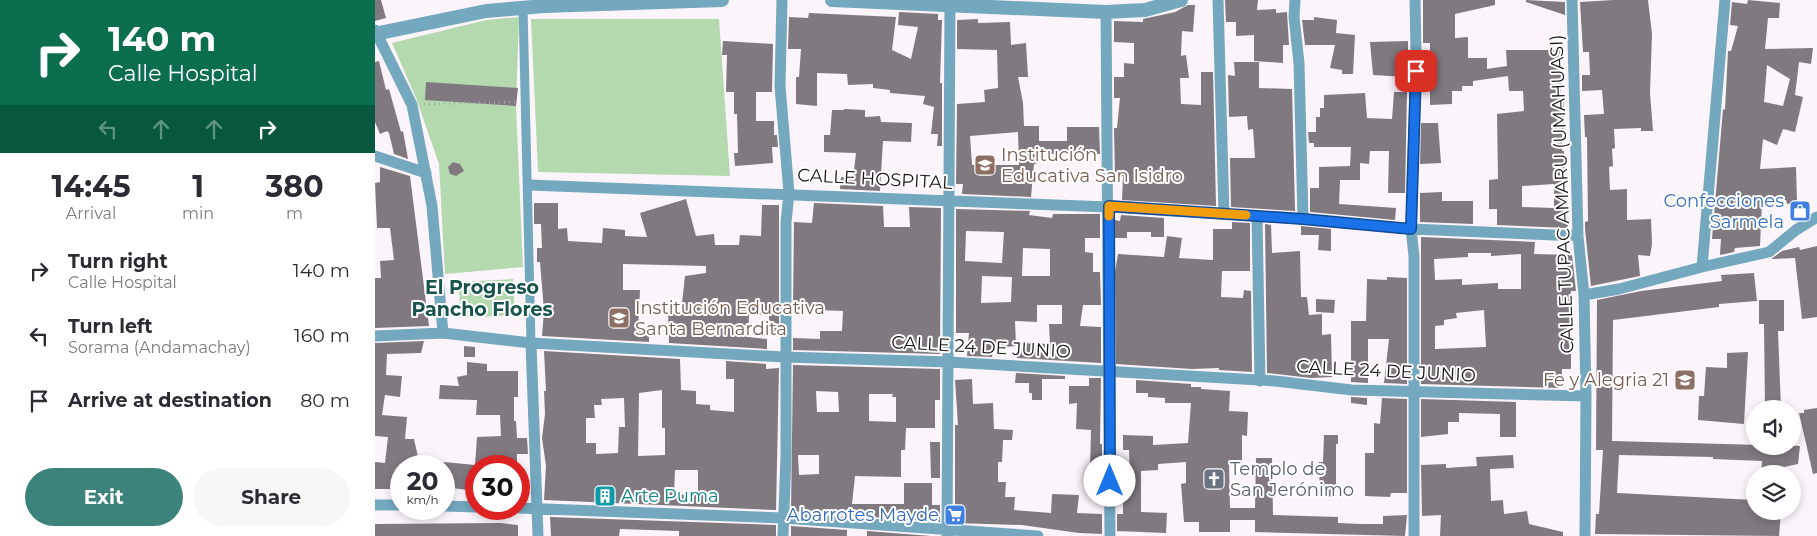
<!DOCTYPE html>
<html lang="en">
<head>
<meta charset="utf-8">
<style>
	:root { --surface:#fff; --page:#f7f7f7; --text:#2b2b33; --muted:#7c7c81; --accent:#3c837c }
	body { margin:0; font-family:Montserrat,sans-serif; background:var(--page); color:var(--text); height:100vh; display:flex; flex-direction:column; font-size:19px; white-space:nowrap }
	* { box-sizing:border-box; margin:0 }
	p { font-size:16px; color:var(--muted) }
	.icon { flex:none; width:28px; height:28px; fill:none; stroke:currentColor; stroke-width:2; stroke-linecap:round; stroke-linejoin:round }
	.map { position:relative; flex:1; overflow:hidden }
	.side { display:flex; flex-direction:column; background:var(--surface); width:375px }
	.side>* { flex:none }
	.hud { background:#0b6e4f; color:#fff; overflow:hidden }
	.tools { position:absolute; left:1371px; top:400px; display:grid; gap:10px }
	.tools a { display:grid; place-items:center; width:55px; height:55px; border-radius:50%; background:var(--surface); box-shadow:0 2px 8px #0003; font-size:25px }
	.speed { position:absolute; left:15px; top:455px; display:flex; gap:10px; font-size:25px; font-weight:700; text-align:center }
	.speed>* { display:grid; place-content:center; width:65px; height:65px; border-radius:50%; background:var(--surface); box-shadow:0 2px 8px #0003; line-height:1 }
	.speed small { font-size:12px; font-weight:400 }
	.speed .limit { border:8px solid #d22; background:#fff; color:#111 }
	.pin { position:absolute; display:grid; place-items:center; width:42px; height:42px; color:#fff; margin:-21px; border-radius:10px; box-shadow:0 2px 8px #0006 }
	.me { position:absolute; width:55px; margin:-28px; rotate:0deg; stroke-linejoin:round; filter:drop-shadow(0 0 4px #0008) }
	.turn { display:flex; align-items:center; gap:18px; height:105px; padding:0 25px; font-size:22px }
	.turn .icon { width:65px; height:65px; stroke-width:2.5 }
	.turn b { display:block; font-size:35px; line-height:42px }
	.lanes { display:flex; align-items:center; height:48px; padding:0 25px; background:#0003; justify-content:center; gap:25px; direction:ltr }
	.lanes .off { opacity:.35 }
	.eta { display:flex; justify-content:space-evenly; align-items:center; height:85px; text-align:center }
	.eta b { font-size:30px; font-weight:700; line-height:35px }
	.action { display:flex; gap:10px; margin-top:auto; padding:10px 25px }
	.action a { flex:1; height:58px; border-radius:30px; background:var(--accent); color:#fff; font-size:20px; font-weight:700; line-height:58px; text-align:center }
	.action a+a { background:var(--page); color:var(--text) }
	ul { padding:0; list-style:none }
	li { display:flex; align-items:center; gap:15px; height:65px; padding:0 25px }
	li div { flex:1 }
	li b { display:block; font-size:19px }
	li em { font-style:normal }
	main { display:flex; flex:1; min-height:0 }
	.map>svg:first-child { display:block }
	.green { fill:#b4d9af }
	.building { fill:#807980; fill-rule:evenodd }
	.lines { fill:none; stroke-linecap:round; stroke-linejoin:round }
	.path { stroke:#a8a3a8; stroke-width:2.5; stroke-dasharray:1 4; stroke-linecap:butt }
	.pedestrian { stroke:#73a8bf; stroke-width:9 }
	.minor { stroke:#73a8bf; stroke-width:11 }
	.tertiary { stroke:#73a8bf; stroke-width:14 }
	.route-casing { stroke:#114b97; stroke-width:12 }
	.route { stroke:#1a73e8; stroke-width:9 }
	.slow { stroke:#f59e0b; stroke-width:9 }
	.labels { text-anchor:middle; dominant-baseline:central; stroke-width:4; stroke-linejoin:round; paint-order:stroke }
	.education-label { font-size:18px; fill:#785e54; stroke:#fff; text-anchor:start }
	.street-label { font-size:18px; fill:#1a181a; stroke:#fff }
	.shop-label { font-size:18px; fill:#366cbe; stroke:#fff; text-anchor:end }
	.worship-label { font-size:18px; fill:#5b616d; stroke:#fff; text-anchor:start }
	.culture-label { font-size:18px; fill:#0d838f; stroke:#fff; text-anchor:start }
	.neighbourhood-label { font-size:19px; font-weight:bold; fill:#18534e; stroke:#fff }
</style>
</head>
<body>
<main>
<section class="side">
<div class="hud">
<div class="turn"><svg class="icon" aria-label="right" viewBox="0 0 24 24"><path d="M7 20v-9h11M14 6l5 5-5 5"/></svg><div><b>140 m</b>Calle Hospital</div></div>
<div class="lanes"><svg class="icon off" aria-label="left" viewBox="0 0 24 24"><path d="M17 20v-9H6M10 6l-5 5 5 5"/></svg><svg class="icon off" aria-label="ahead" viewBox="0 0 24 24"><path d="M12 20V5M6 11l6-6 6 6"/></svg><svg class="icon off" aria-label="ahead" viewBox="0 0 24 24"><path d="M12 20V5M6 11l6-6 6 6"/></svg><svg class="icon" aria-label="right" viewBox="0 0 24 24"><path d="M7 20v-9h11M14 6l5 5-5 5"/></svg></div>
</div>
<div class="eta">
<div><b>14:45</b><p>Arrival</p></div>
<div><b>1</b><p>min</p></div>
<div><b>380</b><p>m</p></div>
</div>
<ul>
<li><svg class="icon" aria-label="right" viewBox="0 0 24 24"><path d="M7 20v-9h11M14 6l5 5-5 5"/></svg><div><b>Turn right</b><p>Calle Hospital</p></div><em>140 m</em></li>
<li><svg class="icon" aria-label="left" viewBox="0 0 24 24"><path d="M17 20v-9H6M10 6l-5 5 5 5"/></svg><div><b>Turn left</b><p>Sorama (Andamachay)</p></div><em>160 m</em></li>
<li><svg class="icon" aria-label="arrive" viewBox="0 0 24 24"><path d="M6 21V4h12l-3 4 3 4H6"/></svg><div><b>Arrive at destination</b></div><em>80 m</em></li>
</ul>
<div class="action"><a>Exit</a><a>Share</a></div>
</section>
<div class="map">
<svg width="1442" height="536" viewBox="0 0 1442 536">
	<rect width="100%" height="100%" fill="#fcf4fb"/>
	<path class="green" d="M144 17 141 106 148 267 70 274 64 164 41 98 17 43 111 20Z
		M156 19H344L355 176 163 172Z
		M138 279 140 315 85 318 84 282Z"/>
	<path class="building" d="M0 0H6L11 18 0 21Z
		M850 0H883L882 10 901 9V13L912 12 914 45H908V63L879 61V35L861 36V22H851Z
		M1048 0H1120V5L1080 14V38L1093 37V58H1112V69L1132 66 1131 50H1186V97H1189V130H1187V151H1189L1193 228 1122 225V209H1114V180L1123 179 1122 114 1149 111 1148 91H1134L1133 76 1098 81V86H1087V91H1077V104L1055 105V43H1048ZM1179 184V208L1147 207V186Z
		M1151 0 1190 2V15L1151 2Z
		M1239 0H1273L1277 34 1275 93 1278 131H1266V128L1239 129 1240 148 1237 149 1238 166 1234 167 1235 190 1252 189V220L1276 219 1277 244 1275 256 1263 255 1265 276 1216 286 1210 229V222L1213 221 1212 137H1210L1209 115 1229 114 1227 90 1207 91V75H1215L1214 52H1208L1205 2Z
		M1373 0 1405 3 1404 18H1393L1390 49 1438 48 1436 64 1424 62 1420 95 1428 97 1420 132 1408 129 1402 145 1388 139 1385 169 1421 167 1422 203 1412 204 1411 200 1387 201 1385 246 1360 248 1359 252 1345 255 1346 239H1337L1348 109 1350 110 1353 51H1356L1363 26 1355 25 1357 2 1372 4ZM1392 65 1415 79 1408 106 1389 102Z
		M813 5H820L818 32 807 31 806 56 811 55 814 78H805L806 104 826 105V72H838L841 206 747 200 748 176H740L739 128H742L745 98H739V77H749V63L759 64V43L739 42V21L768 22V19L800 12Z
		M524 12 563 14V20H567L565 83H567V146H562L563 134H556L559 107 548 104 550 96 515 93V90L498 88V84L473 85 472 74 442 73V106L421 104V77H424L426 49H413L414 17 433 18 434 13 521 17 517 50 536 59 543 27 523 25Z
		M939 17 962 20 961 33 980 35 978 74H967V70L955 68 960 45H930L927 20H939Z
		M603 19V23L635 22 636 45 651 43 653 77H643L648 103 649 126H664V141H692V127H724L725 154H663V163L659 164 656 197 587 194 588 184H581L582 104 610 102 609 90 623 88 622 50 582 49V20ZM643 132 644 165H597L595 136Z
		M348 41 398 44 397 92H381V121H399V135H402L403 147H397L398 163 360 166 359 153H363L362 114H359V92H351L352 55H347Z
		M1033 41V77L998 75 995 42Z
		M4 61 11 90 14 89 26 132 28 131 33 159 19 154 14 133 12 131 5 134 0 122V62Z
		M859 62H884V88L917 89 920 211 856 207 855 158H880L878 129 873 130 872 116 854 117 853 75 860 76Z
		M51 82 143 88 141 106 50 100Z
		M1019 92H1032L1030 193H1013L1014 151H995L994 164 985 163V180H965L964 204 1021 208 1020 220 935 212V188H944V167L975 166 976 147H939V143H934L933 132H941V117H945V108H949V95L990 93 992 118 1017 119Z
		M469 109 490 110V117L505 116 506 122 537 123 536 142 508 141 505 191 465 189 466 177 478 179 481 153 449 152V135H455L457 110H469Z
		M1046 123H1063L1066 163 1045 164Z
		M78 162 85 164 89 171 81 176 75 174 73 167Z
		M5 167 35 176 54 326 0 328V278H6L5 261 19 260 15 228H2L0 183 5 182Z
		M1067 192V201H1098V224L1045 222V193Z
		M311 199 321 236 339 234 340 245H364L365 235 386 236 387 205H404V331H394V314L374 315 373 337 392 339V349L294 343 293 311 306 312 310 276 331 273V266L248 264V290H265L263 331H274V342L167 336 169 311 165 262H162V248H167L166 224H159V203H183V229L192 228 193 241 227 243 228 228 250 230V236L272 237 265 213Z
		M439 203 508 206 509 227H535L534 207 566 208 565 354 418 350V338L445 339V331H467L468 311 418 309 419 222 437 223Z
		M581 209 655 211 654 215 677 218 678 214H725V238H710V252L718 253V272H725L726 305H708L705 326 726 327V363L642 358 643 343 675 344 674 324H687V305H662V322L640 321 641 346 618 348 617 357 592 356 594 333H581ZM591 231 629 232 627 263 590 261ZM648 248 675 249V276H647ZM607 276 637 277 636 302 606 303Z
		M746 215 789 218V237H776V232H752V238H740V220L745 221Z
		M857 222 875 223V271H847L846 297 868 298 869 290 876 291 877 372 844 370V368L817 369 741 364 740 272 743 254 789 257 792 236 807 238 804 258 838 260V229H857Z
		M890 224 896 225 897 253 925 251 926 297H932L934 315 947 314V335L956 334 957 377 936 378 892 373Z
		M926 226 956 229V251L943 250 944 235H926Z
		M1046 237 1160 242 1159 254 1197 255 1201 291H1196L1194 354H1196V369H1187V388L1046 384ZM1093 253H1116V256L1146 254V289H1123V283L1087 285V279L1060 280 1059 259 1093 257ZM1109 310 1111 347 1060 349V326L1069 325V320L1082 318 1081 313Z
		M1442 246V317L1427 319 1420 258 1396 259 1407 251 1424 247 1425 250Z
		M1379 273 1382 301 1344 304V307L1238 320 1237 441 1425 446 1423 464 1409 467 1408 474H1386L1387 461 1338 459V457L1244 455 1242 493 1379 500 1378 511H1406L1404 536 1220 534 1221 514H1224L1228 450H1221L1222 300 1266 291 1347 281 1346 275Z
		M1012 277 1032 278V384L1009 383 1014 339H993V383L976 382V321H991L992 279 1012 280Z
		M941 299 960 300 959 313 941 312Z
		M1384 300H1409V331H1403L1406 409H1390L1389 324H1384Z
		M49 341 46 353 12 354 11 375 27 376 25 397 10 395 7 415 32 417 30 439H39L45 466H26V489H0V462L10 463 13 437 0 436V343Z
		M89 346 100 347V357H89Z
		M169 351 305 359 306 390 321 391V404L335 405V410L359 412V379H351V361L391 364V369L404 368 401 510 169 500 171 466 167 438 170 414 169 391H171ZM287 390V428H290V455L263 456 264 393ZM249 398 250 427H244L243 453 221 454V443H211V418H220L219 405H227L226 399ZM300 470H323V494L299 495Z
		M1373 352 1369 424 1323 420 1324 396H1329L1331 367 1352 368V353Z
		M92 362 112 364V371H143V397H139V421H141L142 438H152L153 454H142V466H101V491L69 487V462L100 465 102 437 126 436 125 415H101L102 400 64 399 65 385 84 386 82 377 92 375Z
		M418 365 565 369V400H560V428H531L530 450H526V477L480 476 477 504H529V483H557V505H565V522L416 511ZM441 391 463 392 464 412H442ZM494 394H518L517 397H521V422L494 421ZM423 455H444V474L424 475Z
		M641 373 690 376V379H667V400H657V393H654V383H640Z
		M714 378H726L725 444H727V471H715L716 430 701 429 702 403 694 404V386H714Z
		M597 379 598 404 618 403 619 429 638 430 637 440H628L627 462H623V482H631L630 497H640L639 510 676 513 677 494 704 495 702 513 727 514V534L704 533 647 525 580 523V425H583L580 380Z
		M761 380 816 384V387H826V389L855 391 854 411 873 412 872 436 867 435V464H854L855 508H880L881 458H897L898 515 963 517V523L987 524H1008V516L1032 515 1030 536 880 532V520H855V532H824V522H809L806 484 811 483V462L783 464V470L766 471V512L792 513 791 533 742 531V514H748V474H755L754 450H748V435L778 436V445L813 443 816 403H790V398L773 397V393H761Z
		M976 397 992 398V405L976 403Z
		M1007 398 1032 399V493H1016L1015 497 990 496V453H999V423L1005 424Z
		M1046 399 1141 402V437H1125V414L1084 413V422H1073V434L1046 437Z
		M1442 408V473L1438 474 1424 413H1429V410Z
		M949 435H963V444H961V496L945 497 944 462H948Z
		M555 442H565V478H556Z
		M1138 455 1139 468 1115 469 1116 501 1128 500 1129 514 1152 511 1154 524 1188 532V536H1065L1066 515 1047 516 1046 465 1071 464V468L1102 466 1101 457Z
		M175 517 401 525V536H304V531L245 529 244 536H176Z
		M125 523 143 525V536H0V524Z
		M416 526 472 530V536H416Z
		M492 531 556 536H492Z"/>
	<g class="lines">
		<path class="path" d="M49 104 141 102"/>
		<path class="pedestrian" d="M148 8 156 343"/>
		<path class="minor" d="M407 0 405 86 414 193 411 222V456L408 536
			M843 0 849 214
			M920 0 919 17 924 63 928 219
			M1197 0 1203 236 1209 295 1211 396 1210 536
			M731 12 735 536
			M0 30 37 105 57 206 68 333
			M0 156 51 173
			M154 185 734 207 928 219 1036 229 1203 236
			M882 216 885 381
			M1327 267 1350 0
			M1209 295 1244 289 1327 267 1394 252 1421 230 1442 217
			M0 336 68 333 156 343 409 357 574 362 900 381 977 390 1211 396
			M156 343 163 536
			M0 505H26
			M69 506 101 507
			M144 508 408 518 663 536
			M572 536 575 4
			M1039 536V256L1036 229 1041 52 1040 0"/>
		<path class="tertiary" d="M457 0 731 12 770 10 806 0
			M0 34 111 11 169 6 347 0"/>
	</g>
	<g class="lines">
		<g class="route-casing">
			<path id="route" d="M735 481 734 206 928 219 1036 229 1041 71"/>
		</g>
		<use href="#route" class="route"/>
		<path class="slow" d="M734 216V206L871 215"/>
	</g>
	<defs>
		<g id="school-square" transform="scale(1.125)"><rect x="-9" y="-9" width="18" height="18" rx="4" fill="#8d6e63" stroke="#fff"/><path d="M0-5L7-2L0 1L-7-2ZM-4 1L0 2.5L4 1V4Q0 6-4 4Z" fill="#fff"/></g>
		<g id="shop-square" transform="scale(1.125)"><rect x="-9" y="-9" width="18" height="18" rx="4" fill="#3f7fe0" stroke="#fff"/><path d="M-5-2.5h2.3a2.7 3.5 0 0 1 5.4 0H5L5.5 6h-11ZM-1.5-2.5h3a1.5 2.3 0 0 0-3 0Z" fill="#fff"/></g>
		<g id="church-square" transform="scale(1.125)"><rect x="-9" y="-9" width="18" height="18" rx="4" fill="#6b7280" stroke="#fff"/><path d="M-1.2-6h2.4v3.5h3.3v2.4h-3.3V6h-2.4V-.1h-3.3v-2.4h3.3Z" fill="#fff"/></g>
		<g id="building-square" transform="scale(1.125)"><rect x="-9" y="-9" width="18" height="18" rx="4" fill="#0f9aa8" stroke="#fff"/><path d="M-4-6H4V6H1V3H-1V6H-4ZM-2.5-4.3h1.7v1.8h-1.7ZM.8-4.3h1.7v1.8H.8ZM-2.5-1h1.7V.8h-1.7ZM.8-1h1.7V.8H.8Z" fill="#fff"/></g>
		<g id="supermarket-square" transform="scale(1.125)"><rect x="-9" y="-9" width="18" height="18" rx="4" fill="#3f7fe0" stroke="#fff"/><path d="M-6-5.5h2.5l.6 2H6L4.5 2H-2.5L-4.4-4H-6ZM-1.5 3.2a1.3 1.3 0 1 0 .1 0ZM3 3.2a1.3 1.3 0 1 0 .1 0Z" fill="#fff"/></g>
	</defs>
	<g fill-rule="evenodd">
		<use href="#school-square" x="610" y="165"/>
		<use href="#shop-square" x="1425" y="211"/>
		<use href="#school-square" x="244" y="318"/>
		<use href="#school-square" x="1310" y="380"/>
		<use href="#church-square" x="839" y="479"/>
		<use href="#building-square" x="230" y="496"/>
		<use href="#supermarket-square" x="580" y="515"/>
	</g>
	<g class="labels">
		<g class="education-label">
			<text x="626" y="155">Institución<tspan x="626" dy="21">Educativa San Isidro</tspan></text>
			<text x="260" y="308">Institución Educativa<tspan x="260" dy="21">Santa Bernardita</tspan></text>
			<text x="1294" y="380" text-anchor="end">Fe y Alegria 21</text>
		</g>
		<g class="street-label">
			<text transform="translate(500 179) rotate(3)">CALLE HOSPITAL</text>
			<text transform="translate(1187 194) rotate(-92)">CALLE TUPAC AMARU (UMAHUASI)</text>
			<text transform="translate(606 347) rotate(3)">CALLE 24 DE JUNIO</text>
			<text transform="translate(1011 371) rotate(3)">CALLE 24 DE JUNIO</text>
		</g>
		<g class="shop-label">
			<text x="1409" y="201">Confecciones<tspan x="1409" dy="21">Sarmela</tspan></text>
			<text x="564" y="515">Abarrotes Mayde</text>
		</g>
		<g class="worship-label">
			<text x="855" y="469">Templo de<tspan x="855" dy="21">San Jerónimo</tspan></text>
		</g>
		<g class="culture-label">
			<text x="246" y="496">Arte Puma</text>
		</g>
		<g class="neighbourhood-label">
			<text x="107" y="287">El Progreso<tspan x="107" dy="22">Pancho Flores</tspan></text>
		</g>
	</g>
</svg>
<div class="tools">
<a><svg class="icon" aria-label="sound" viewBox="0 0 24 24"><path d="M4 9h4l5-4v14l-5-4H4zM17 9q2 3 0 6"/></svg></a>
<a><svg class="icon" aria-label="layers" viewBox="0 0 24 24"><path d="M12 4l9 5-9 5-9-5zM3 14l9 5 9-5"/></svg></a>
</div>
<div class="speed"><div>20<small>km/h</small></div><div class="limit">30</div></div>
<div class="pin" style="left:1041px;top:71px;background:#d93025"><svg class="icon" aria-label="arrive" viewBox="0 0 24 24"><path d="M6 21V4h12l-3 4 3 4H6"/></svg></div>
<svg class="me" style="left:735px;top:481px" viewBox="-20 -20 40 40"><circle r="19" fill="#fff"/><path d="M0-13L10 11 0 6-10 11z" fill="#1a73e8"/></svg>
</div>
</main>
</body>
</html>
